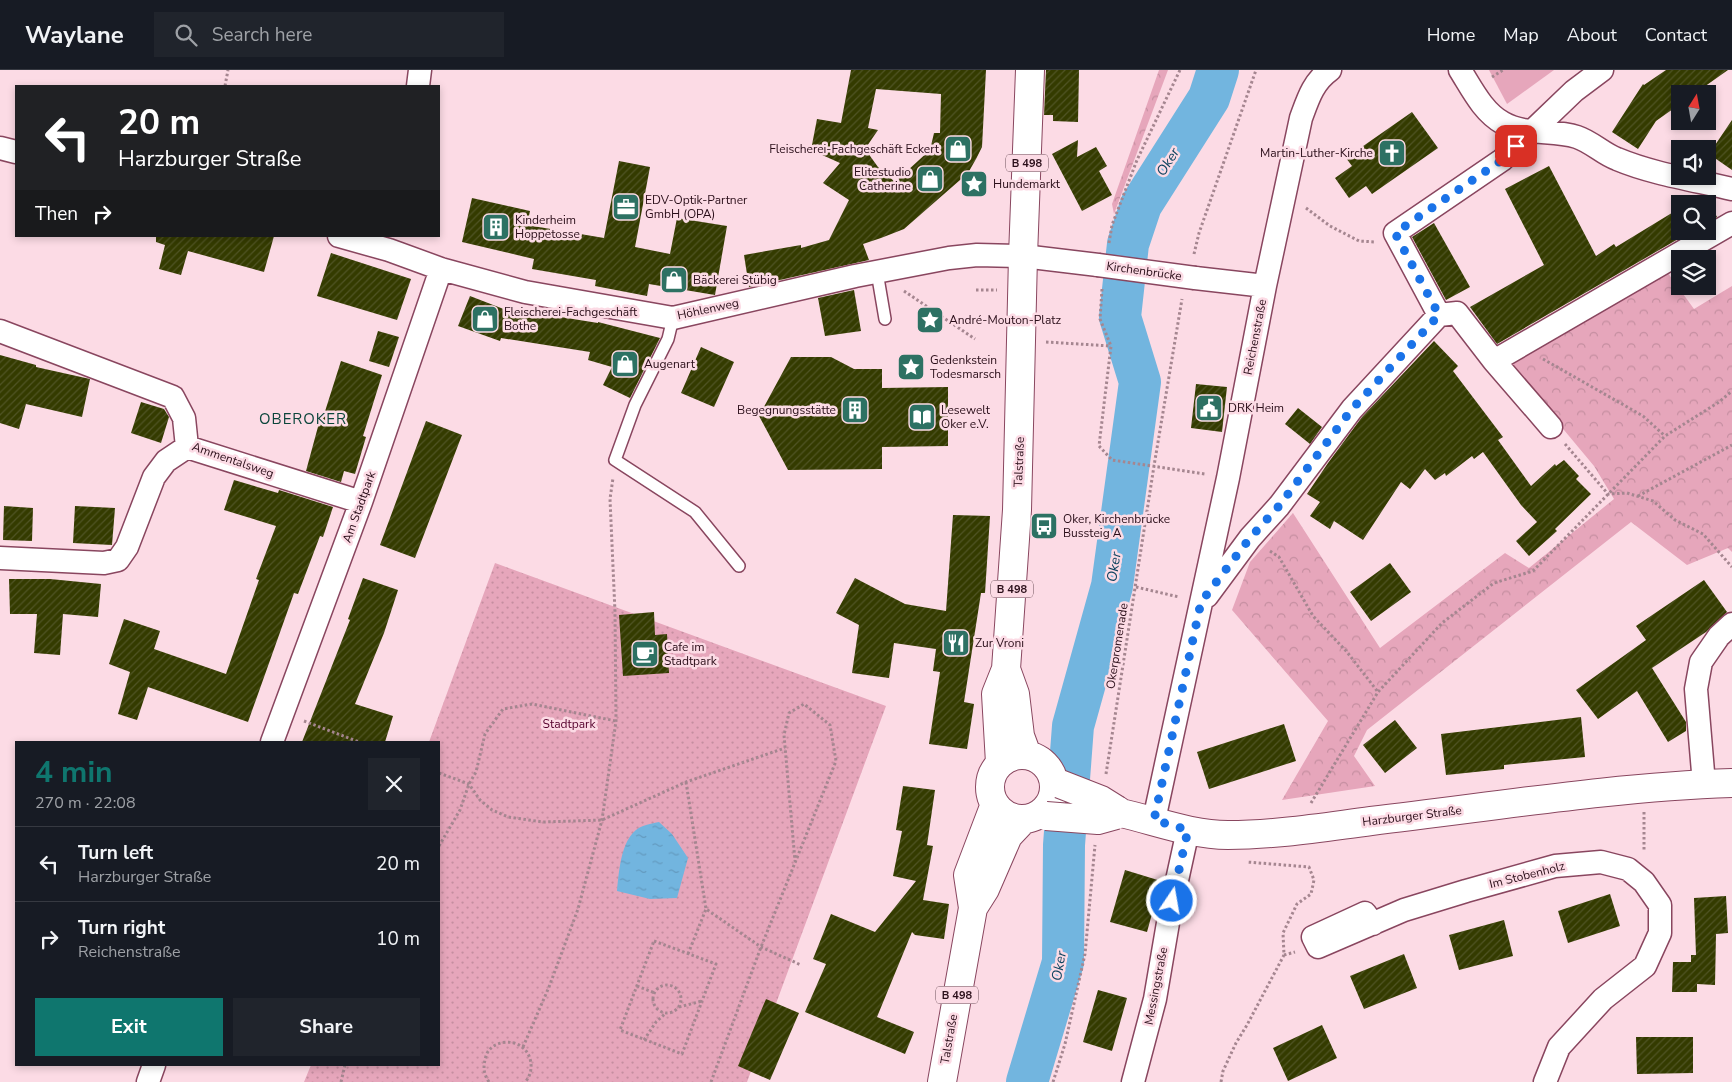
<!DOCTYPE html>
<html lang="en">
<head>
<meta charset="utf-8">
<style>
	:root { --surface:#171b24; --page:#20242c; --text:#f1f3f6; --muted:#9ea1a6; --line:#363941; --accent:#0f766e }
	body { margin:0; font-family:"Nunito Sans",sans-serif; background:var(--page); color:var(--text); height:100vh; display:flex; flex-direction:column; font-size:19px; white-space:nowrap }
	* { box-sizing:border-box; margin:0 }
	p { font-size:16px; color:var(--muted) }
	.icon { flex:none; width:28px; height:28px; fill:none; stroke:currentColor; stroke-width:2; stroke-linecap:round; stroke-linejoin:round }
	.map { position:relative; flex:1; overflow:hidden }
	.sheet { position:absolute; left:15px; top:671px; width:425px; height:325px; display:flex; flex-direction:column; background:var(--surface); border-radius:0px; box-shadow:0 2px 8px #0003 }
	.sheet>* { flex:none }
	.banner { position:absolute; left:15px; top:15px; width:425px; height:152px; border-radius:0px; box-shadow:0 2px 8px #0003; background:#202124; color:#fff; overflow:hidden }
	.needle { width:32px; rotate:11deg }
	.tools { position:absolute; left:1671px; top:15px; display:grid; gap:10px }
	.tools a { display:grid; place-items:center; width:45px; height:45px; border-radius:0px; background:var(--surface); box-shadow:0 2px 8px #0003; font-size:25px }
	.pin { position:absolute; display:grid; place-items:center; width:42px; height:42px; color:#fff; margin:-21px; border-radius:10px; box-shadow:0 2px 8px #0006 }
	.me { position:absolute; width:55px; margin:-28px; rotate:12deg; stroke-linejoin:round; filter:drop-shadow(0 0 4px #0008) }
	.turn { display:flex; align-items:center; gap:18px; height:105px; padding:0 20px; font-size:22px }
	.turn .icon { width:65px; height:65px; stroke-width:2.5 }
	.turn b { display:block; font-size:35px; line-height:42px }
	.then { display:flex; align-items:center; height:48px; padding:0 20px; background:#0003; gap:10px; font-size:19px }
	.round { display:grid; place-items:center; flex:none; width:52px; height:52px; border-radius:0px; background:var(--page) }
	.overview { display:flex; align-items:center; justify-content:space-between; height:85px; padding:0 20px }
	h1 { font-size:30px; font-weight:700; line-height:38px; color:var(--accent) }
	.action { display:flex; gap:10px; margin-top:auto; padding:10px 20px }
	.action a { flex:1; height:58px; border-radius:0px; background:var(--accent); color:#fff; font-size:20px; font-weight:700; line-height:58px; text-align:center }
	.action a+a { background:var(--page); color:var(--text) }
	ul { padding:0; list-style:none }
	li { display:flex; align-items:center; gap:15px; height:75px; padding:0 20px; border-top:1px solid var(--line) }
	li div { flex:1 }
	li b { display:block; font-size:19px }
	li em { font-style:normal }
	header { display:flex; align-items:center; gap:30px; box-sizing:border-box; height:70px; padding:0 25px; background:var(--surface); border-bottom:1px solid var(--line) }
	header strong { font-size:24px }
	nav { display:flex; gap:28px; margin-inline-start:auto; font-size:18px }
	.search { width:350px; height:45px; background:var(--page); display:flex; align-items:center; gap:12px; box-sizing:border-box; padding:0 18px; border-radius:0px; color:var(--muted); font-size:19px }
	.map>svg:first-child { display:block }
	.grass { fill:#e6a6bb }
	.forest { fill:url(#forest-crowns) }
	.park { fill:url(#park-dots) }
	.water { fill:url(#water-ripples) }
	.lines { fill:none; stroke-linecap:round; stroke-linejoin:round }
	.river { stroke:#72b5df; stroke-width:42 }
	.building { fill:url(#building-hatch); fill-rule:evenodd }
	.service-casing { stroke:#89465f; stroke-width:14 }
	.minor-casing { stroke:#89465f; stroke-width:25 }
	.secondary-casing { stroke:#89465f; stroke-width:30 }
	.primary-casing { stroke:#89465f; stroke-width:30 }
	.path { stroke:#a58690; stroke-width:3; stroke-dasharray:2.5 2.5; stroke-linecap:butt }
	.service { stroke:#fff; stroke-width:11 }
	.minor { stroke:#fff; stroke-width:22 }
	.secondary { stroke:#fff; stroke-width:28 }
	.primary { stroke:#fff; stroke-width:28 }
	.minor-bridge-casing { stroke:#89465f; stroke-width:25; stroke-linecap:butt }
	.secondary-bridge-casing { stroke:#89465f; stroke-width:30; stroke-linecap:butt }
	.minor-bridge { stroke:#fff; stroke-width:22 }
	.secondary-bridge { stroke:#fff; stroke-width:28 }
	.route { stroke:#1a73e8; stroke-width:9; stroke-dasharray:0 16.2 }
	.labels { text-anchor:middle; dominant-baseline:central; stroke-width:5; stroke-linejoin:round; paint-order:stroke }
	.shield { fill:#fcdbe5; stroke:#694c56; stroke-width:1 }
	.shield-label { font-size:11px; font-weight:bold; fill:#2a0e19 }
	.poi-label { font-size:12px; fill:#2a0e19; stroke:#fcdbe5; text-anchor:start }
	.street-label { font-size:12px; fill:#2a0e19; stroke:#fcdbe5 }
	.park-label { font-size:12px; fill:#55002c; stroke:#fcdbe5 }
	.water-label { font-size:14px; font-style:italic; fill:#0d435f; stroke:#fcdbe5 }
	.quarter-label { font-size:15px; letter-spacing:1px; fill:#0b453b; stroke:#fcdbe5 }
</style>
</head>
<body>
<header>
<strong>Waylane</strong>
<div class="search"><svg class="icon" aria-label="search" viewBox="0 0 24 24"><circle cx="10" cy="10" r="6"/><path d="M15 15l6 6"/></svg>Search here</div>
<nav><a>Home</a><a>Map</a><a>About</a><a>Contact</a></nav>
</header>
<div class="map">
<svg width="1732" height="1012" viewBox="0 0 1732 1012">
	<defs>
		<pattern id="forest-crowns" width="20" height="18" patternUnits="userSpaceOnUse" patternTransform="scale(1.25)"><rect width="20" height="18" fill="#e6a6bb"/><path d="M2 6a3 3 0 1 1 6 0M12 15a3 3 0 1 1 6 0" fill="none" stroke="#c58ea0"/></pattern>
		<pattern id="park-dots" width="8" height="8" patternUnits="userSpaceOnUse" patternTransform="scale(1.25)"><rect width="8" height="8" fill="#e6a6bb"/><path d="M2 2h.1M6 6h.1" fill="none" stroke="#c58ea0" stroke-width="1.8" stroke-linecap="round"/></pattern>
		<pattern id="water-ripples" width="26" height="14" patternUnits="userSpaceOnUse" patternTransform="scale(1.25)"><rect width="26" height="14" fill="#72b5df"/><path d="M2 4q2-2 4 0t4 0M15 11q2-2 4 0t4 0" fill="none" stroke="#639abf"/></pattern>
		<pattern id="building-hatch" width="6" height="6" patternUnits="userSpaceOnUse" patternTransform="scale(1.25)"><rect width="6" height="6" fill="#343b00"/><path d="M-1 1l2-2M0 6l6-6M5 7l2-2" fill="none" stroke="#505425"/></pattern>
	</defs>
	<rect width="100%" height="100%" fill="#fcdbe5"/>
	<path class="grass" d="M1489 0H1554L1507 34Z"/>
	<path class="forest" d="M1159 0H1168L1114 144 1112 134Z
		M1665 199 1694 239 1732 216V482L1728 478 1687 495 1631 452 1367 660 1354 686 1375 716 1282 730 1328 651 1232 540 1250 492 1293 443 1380 578 1505 483 1529 498 1614 429 1594 396 1509 294Z"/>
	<path class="park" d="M495 493 886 636 747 1012H304L311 995H439V672H429Z"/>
	<path class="water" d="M659 752 672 764 688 788 677 828 650 829 617 821C619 801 621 764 643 756 648 754 654 753 659 752Z"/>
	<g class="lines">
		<path class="river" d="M1027 1012 1063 892 1064 775 1073 656 1112 516 1140 312 1120 247 1128 174 1141 135 1209 28 1218 0"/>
	</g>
	<path class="building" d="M851 0H986L982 77 976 89 968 103 904 159 881 168 863 174 869 190 749 217 744 185 801 175V178L829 170 849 130 823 113 840 93 811 80 817 49 841 53ZM876 19 941 24 940 63H934L930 80 895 112 878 97 865 79 878 60 868 58Z
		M1046 0H1079L1078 52 1053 51V45H1044Z
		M1666 0H1728L1694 24H1680V34L1656 51 1638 79 1612 62 1643 14 1644 15Z
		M1412 42 1438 78 1372 124 1366 116 1349 128 1335 108 1352 96 1346 88Z
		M1732 50V100L1709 84Z
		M1078 70 1077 87 1096 77 1107 96 1099 101 1112 125 1082 141 1052 84Z
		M619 91 650 97 635 177 670 184 677 148 727 156 715 225 649 214 647 226 595 216 596 210 532 199 534 189 462 172 472 128 530 141 527 155 604 168Z
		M1549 96 1596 186 1614 174 1616 177 1680 138V161H1692L1497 274 1470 237 1544 195 1505 119Z
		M1700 125 1706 127 1717 147 1708 152V134H1686Z
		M1434 153 1470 217 1446 230 1412 167Z
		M156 166H274L264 202 188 181 181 205 159 199 165 175 156 172Z
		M331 183 411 209 397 250 317 226Z
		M854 220 861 261 825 266 818 228Z
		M470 226 522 246 523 241 598 253V252L660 268 630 328 603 315 612 297 588 290 590 282 501 268 500 271 458 256Z
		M378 261 399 267 389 297 369 291Z
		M1434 271 1458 296 1453 301 1503 367 1498 370 1531 416 1555 394 1556 396 1564 390 1579 406 1576 409 1591 424 1555 459 1557 461 1529 486 1516 471 1537 452 1521 435 1483 382 1474 389 1472 386 1446 406 1445 403 1435 410 1425 399 1410 419 1401 412 1363 470 1334 451 1330 459 1310 446 1320 432 1307 424 1328 393 1362 347Z
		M701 277 734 292 714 337 681 323Z
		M0 285 36 295V297L90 309 82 347 26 334 19 359 0 353Z
		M791 287H831L854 299H882V318L948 317V376L882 377V399L788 400 759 346Z
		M341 291 382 305 363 366 366 367 355 404 344 401 341 412 306 401 319 353 321 354Z
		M1196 314 1227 317 1222 362 1191 358Z
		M141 332 164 339 169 347 161 373 131 363Z
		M1298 338 1322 357 1310 374 1285 354Z
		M426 351 462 365 415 488 380 475Z
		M234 410 278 423 279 420 333 437 323 467 320 466 298 524 294 523 248 652 148 617 137 650 118 644 130 602 109 594 124 549 160 561 154 579 226 604 259 510 256 509 276 456 224 440Z
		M4 436 33 438 32 471 3 470Z
		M75 436 115 438 112 475 73 473Z
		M953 445 990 446 985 523H981L964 632 974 634 967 679 929 674 940 602 933 601 936 579 894 573 889 608 852 603 859 555 836 543 855 508 905 534 946 541Z
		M1390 493 1411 522 1371 551 1350 522Z
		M363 508 398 520 384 563 355 634 393 646 385 672H302L350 550 348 549Z
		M9 509H50L101 514 98 547 63 544 60 585 34 583 37 544H10Z
		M1704 510 1727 542 1706 562 1652 598 1686 652V661L1668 672 1637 621 1598 649 1576 620 1646 570 1636 556Z
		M654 542 655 565 667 564 669 603 623 606 619 545Z
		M1581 647 1585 687 1504 695V699L1446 705 1441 664Z
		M1395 650 1417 678 1385 703 1363 675Z
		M1284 654 1296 691 1209 719 1197 682Z
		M903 716 935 720 927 775 933 776 923 830 949 834 944 869 915 865 912 862 877 947 914 962 905 984 805 942 826 894 813 889 831 844 875 862 916 811 893 806 902 761 896 760Z
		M1125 800 1161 811 1147 862 1110 852Z
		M1610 824 1620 856 1568 873 1558 841Z
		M1726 826 1728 863 1716 864 1715 915 1697 914V922H1672L1673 892H1691V885H1696L1694 828Z
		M1504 850 1513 886 1459 900 1449 865Z
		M1404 884 1417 918 1364 939 1350 906Z
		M1098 920 1127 928 1112 981 1083 972Z
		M766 929 799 943 770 1010 738 996Z
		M1322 955 1337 988 1288 1011 1273 978Z
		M1636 967H1693V1003L1637 1004Z"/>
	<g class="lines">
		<g class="service-casing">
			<path id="service" d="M877 202 885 249
				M673 248 668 269 635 335 615 390 695 442 739 496"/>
		</g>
		<g class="minor-casing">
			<path id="minor" d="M1460 0C1472 19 1483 42 1503 53 1526 66 1553 59 1577 67 1592 72 1603 84 1617 89 1653 104 1694 110 1732 119
				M418 16 420 0
				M0 78 16 82
				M339 166 389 180 441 199 525 222 673 248 855 206 949 188 977 185 1023 186 1098 195
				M1195 208 1265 216
				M1439 245 1395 163 1502 90 1574 21 1602 0
				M0 261 173 327 184 348 187 377 361 432
				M1494 291 1732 153
				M0 488 104 493 118 490 127 477 154 407 166 391 187 377
				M1207 526 1250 468 1279 436 1352 339 1439 245 1457 243 1494 291 1551 357
				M272 672 361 432 441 199
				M1704 714 1696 619 1701 592 1719 566 1732 554
				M1154 750 1228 408 1265 216 1301 48C1308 29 1313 12 1330 0
				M1373 854 1365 843 1313 867 1318 877 1404 840 1466 821 1555 796 1601 792 1628 799 1644 812 1660 835V863L1645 896 1603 929 1559 977 1545 1012
				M148 1012 154 995
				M1133 1012 1155 929 1169 847 1188 760"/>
		</g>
		<g class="secondary-casing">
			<path id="secondary" d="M1117 740 1121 743C1156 751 1192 765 1228 765 1276 765 1324 757 1371 751 1492 737 1611 717 1732 713"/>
		</g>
		<g class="primary-casing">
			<path id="primary" d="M1006 599 1015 624 1020 666 1027 685
				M990 717a32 32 0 1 1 64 0a32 32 0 1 1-64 0Z
				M1000 693 996 624 1006 599 1017 440 1023 186 1030 0
				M973 838 985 819 1008 766 1024 749
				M942 1012 973 838 968 805 995 734"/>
		</g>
		<path class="path" d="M1492 7 1503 0
			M225 16 228 0
			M1306 138 1330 156 1359 171 1375 172
			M1109 173 1112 155 1137 90 1180 0
			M1194 184 1199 163 1256 0
			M1102 219 1100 249 1111 276 1099 376 1112 390 1205 404
			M976 220H997
			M904 221 975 269
			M1046 272 1111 276
			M1543 289 1643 346 1665 366
			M1565 374 1608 424 1627 423 1653 431 1675 450 1703 464 1732 497
			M1638 426 1732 375
			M1270 481 1279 487 1313 546 1347 582 1378 622
			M1136 517 1179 527
			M304 651 359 672
			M439 703 469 714 480 730 492 740 508 747 543 752 602 750 686 712 785 678
			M1106 704 1154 396 1182 229
			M686 712 706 839 761 877 801 895
			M1311 733 1378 622 1442 553 1494 513 1533 501 1665 366 1719 332 1732 321
			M1644 742V781
			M439 776 460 740 469 714 476 702 485 664 503 639 532 634 616 651
			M654 871 716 894 682 984 620 960Z
			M688 884 706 839
			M1284 885 1295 882
			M653 929a14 14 0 1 1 28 0a14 14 0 1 1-28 0Z
			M637 916 655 923
			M679 937 702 931
			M644 970 656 952 666 943
			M523 977 549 917 578 839 602 750 616 651 615 542 610 429 613 408
			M341 1012 345 995
			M489 1012C483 1003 483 996 486 986 490 972 511 968 522 977 533 985 534 1003 525 1012
			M711 1012 761 877 836 691 830 655 804 634 789 643 784 665 795 791
			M1053 1012 1065 974 1085 884 1095 775
			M1221 1012 1223 1001 1236 973 1247 955 1284 885 1283 863 1297 834 1311 824 1314 810 1309 797 1247 792"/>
		<use href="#service" class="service"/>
		<use href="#minor" class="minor"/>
		<use href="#secondary" class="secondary"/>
		<use href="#primary" class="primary"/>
		<g class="minor-bridge-casing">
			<path id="minor-bridge" d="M1098 195 1195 208"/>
		</g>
		<g class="secondary-bridge-casing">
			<path id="secondary-bridge" d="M1060 714 1101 730 1117 740
				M1046 746 1098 750 1116 745"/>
		</g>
		<use href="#minor-bridge" class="minor-bridge"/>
		<use href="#secondary-bridge" class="secondary-bridge"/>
	</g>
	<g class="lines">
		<path class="route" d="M1172 831 1188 760 1154 750 1201 532 1250 468 1279 436 1352 339 1439 245 1395 163 1502 90 1516 76"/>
	</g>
	<defs>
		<g id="shop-square" transform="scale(1.4375)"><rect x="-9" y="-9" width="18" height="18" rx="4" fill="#2d7163" stroke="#fcdbe5"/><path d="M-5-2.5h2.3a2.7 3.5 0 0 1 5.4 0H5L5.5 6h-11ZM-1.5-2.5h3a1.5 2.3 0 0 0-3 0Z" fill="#fff"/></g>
		<g id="church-square" transform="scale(1.4375)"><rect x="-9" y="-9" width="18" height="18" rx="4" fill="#2d7163" stroke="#fcdbe5"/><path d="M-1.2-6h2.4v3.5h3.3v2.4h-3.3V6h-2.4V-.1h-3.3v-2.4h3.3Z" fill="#fff"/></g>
		<g id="sight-square" transform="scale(1.4375)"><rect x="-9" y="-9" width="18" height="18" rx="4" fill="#2d7163" stroke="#fcdbe5"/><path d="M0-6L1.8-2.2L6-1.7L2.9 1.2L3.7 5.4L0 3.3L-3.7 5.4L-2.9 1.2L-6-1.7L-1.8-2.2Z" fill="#fff"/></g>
		<g id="office-square" transform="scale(1.4375)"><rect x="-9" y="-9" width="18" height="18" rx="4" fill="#2d7163" stroke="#fcdbe5"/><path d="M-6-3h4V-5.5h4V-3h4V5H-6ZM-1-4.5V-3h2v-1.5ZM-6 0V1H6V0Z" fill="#fff"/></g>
		<g id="building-square" transform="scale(1.4375)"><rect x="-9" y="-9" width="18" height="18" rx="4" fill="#2d7163" stroke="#fcdbe5"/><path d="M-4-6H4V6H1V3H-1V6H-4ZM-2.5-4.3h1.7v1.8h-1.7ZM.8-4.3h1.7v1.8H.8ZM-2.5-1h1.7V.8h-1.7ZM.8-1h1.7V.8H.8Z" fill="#fff"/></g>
		<g id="civic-square" transform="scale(1.4375)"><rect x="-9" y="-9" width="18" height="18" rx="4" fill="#2d7163" stroke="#fcdbe5"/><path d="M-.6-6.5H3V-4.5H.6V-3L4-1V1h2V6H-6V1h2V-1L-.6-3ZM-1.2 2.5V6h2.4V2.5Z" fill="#fff"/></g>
		<g id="library-square" transform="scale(1.4375)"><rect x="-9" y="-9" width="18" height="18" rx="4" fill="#2d7163" stroke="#fcdbe5"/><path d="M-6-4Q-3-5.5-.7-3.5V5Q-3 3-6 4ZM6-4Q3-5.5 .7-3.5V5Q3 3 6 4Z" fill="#fff"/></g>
		<g id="bus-square" transform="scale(1.4375)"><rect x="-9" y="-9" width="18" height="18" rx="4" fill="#2d7163" stroke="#fcdbe5"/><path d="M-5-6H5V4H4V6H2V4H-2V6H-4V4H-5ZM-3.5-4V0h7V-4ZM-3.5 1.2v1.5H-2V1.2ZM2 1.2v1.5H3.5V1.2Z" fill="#fff"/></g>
		<g id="restaurant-square" transform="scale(1.4375)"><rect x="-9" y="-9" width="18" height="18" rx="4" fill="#2d7163" stroke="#fcdbe5"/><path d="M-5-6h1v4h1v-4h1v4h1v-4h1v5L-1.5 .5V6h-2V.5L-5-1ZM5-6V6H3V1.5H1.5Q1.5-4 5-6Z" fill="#fff"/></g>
		<g id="cafe-square" transform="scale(1.4375)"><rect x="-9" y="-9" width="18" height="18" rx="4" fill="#2d7163" stroke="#fcdbe5"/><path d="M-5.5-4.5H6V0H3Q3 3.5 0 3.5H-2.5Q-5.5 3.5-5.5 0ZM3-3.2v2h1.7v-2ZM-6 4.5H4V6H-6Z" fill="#fff"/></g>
	</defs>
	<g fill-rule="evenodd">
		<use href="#shop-square" x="958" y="79"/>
		<use href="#church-square" x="1392" y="83"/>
		<use href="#shop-square" x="930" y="109"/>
		<use href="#sight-square" x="974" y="114"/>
		<use href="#office-square" x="626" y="137"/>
		<use href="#building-square" x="496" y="157"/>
		<use href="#shop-square" x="674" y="210"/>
		<use href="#shop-square" x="485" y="249"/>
		<use href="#sight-square" x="930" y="250"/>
		<use href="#shop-square" x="625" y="294"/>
		<use href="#sight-square" x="911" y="297"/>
		<use href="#civic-square" x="1209" y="338"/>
		<use href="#building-square" x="855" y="340"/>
		<use href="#library-square" x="922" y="347"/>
		<use href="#bus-square" x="1044" y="456"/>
		<use href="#restaurant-square" x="956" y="573"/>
		<use href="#cafe-square" x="645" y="584"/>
	</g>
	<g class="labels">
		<g class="shield">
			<rect x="1006" y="84.5" width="42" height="17" rx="4"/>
			<rect x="991" y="510.5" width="42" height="17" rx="4"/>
			<rect x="936" y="916.5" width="42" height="17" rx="4"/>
		</g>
		<g class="shield-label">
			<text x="1027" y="93">B 498</text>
			<text x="1012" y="519">B 498</text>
			<text x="957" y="925">B 498</text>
		</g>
		<g class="poi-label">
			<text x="939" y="79" text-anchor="end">Fleischerei-Fachgeschäft Eckert</text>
			<text x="1373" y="83" text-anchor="end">Martin-Luther-Kirche</text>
			<text x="911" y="102" text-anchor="end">Elitestudio<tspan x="911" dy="14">Catherine</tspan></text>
			<text x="993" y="114">Hundemarkt</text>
			<text x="645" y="130">EDV-Optik-Partner<tspan x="645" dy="14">GmbH (OPA)</tspan></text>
			<text x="515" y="150">Kinderheim<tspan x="515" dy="14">Hoppetosse</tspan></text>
			<text x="693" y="210">Bäckerei Stübig</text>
			<text x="504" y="242">Fleischerei-Fachgeschäft<tspan x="504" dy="14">Bothe</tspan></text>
			<text x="949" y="250">André-Mouton-Platz</text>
			<text x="930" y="290">Gedenkstein<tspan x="930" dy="14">Todesmarsch</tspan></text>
			<text x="644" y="294">Augenart</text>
			<text x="1228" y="338">DRK Heim</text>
			<text x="836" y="340" text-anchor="end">Begegnungsstätte</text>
			<text x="941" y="340">Lesewelt<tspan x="941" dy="14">Oker e.V.</tspan></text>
			<text x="1063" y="449">Oker, Kirchenbrücke<tspan x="1063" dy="14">Bussteig A</tspan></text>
			<text x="975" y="573">Zur Vroni</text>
			<text x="664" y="577">Cafe im<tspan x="664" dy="14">Stadtpark</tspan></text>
		</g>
		<g class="street-label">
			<text transform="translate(1144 201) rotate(8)">Kirchenbrücke</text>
			<text transform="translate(708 239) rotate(-12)">Höhlenweg</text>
			<text transform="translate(1255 267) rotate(-79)">Reichenstraße</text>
			<text transform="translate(233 390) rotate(19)">Ammentalsweg</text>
			<text transform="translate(1019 392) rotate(-88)">Talstraße</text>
			<text transform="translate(359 437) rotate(-70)">Am Stadtpark</text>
			<text transform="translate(1117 576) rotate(-81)">Okerpromenade</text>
			<text transform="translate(1412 746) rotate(-7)">Harzburger Straße</text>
			<text transform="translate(1527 805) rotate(-14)">Im Stobenholz</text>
			<text transform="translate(1156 916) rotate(-79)">Messingstraße</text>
			<text transform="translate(949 969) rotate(-80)">Talstraße</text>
		</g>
		<g class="park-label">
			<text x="569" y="654">Stadtpark</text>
		</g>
		<g class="water-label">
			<text transform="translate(1168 92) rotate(-58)">Oker</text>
			<text transform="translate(1114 497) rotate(-81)">Oker</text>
			<text transform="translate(1059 896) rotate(-80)">Oker</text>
		</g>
		<g class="quarter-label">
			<text x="303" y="349">OBEROKER</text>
		</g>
	</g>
</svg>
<div class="tools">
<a><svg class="needle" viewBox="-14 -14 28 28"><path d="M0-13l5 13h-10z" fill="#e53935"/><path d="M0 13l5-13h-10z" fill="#9ea1a6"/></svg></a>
<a><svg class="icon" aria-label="sound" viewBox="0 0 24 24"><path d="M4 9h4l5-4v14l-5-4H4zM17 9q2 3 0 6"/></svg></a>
<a><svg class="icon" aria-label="search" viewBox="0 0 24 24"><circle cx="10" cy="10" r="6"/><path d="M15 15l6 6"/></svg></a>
<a><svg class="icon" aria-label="layers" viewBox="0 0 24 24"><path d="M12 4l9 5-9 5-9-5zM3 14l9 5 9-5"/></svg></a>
</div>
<div class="pin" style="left:1516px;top:76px;background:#d93025"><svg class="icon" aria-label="arrive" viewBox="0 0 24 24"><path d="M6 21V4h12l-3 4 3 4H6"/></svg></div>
<svg class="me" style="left:1172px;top:831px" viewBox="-20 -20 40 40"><circle r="17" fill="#1a73e8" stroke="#fff" stroke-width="3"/><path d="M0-11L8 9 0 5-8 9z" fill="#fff"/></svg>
<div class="banner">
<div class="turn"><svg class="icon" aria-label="left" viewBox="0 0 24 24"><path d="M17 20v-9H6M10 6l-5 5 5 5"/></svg><div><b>20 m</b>Harzburger Straße</div></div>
<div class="then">Then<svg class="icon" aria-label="right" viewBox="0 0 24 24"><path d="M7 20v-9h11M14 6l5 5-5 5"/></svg></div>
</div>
<section class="sheet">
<div class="overview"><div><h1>4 min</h1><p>270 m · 22:08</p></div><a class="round"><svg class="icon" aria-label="close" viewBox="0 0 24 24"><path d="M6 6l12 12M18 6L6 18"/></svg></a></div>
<ul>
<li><svg class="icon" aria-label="left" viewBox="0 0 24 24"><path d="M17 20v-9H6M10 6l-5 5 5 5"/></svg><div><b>Turn left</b><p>Harzburger Straße</p></div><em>20 m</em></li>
<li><svg class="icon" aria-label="right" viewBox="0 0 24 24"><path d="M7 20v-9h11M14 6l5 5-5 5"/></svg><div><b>Turn right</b><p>Reichenstraße</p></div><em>10 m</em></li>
</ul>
<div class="action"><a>Exit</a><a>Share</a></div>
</section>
</div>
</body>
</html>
